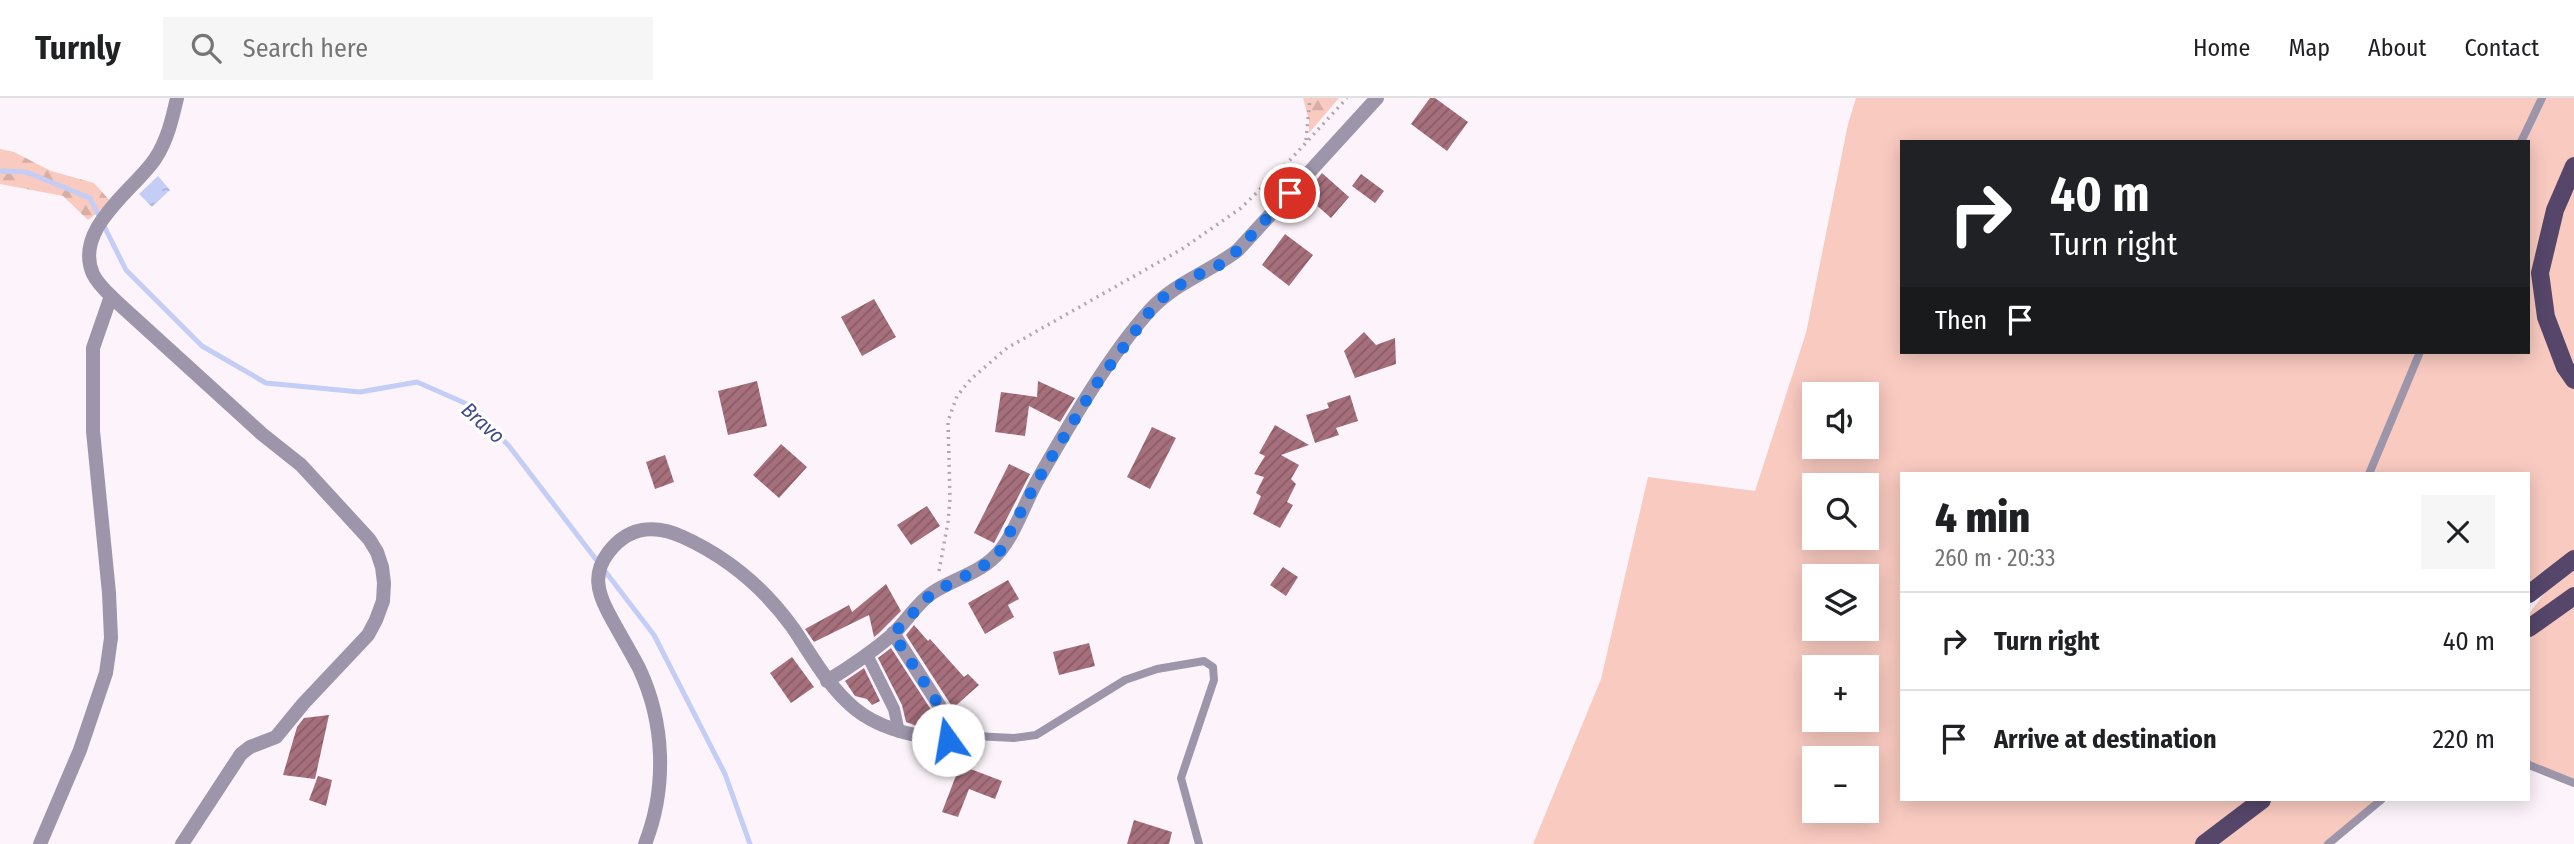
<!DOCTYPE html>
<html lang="en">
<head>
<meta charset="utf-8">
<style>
	:root { --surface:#fff; --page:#f6f6f6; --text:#202124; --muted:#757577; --line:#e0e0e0 }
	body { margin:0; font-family:"Fira Sans Condensed",sans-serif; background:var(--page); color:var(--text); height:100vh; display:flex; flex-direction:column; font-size:26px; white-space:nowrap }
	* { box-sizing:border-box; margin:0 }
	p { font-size:23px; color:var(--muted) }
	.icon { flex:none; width:38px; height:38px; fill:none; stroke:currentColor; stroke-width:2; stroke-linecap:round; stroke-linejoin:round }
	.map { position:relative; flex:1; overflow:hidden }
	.details { position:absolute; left:1900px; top:374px; width:630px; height:329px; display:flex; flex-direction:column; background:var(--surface); border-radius:0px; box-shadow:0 4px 18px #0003 }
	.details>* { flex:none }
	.guide { position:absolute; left:1900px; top:42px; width:630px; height:214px; border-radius:0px; box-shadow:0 4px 18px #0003; background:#202124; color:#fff; overflow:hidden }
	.buttons { position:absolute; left:1802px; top:284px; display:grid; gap:14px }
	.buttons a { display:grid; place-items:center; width:77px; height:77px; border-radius:0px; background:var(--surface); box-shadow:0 4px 18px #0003; font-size:35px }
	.pin { position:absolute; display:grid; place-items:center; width:60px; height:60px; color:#fff; margin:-30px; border:4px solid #fff; border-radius:50%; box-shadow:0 2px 7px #0007 }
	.me { position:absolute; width:77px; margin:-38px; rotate:347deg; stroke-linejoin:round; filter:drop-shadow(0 0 5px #0008) }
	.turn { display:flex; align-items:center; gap:24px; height:147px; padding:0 35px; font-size:32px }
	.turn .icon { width:91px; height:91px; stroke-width:2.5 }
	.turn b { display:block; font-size:49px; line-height:60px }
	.then { display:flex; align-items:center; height:66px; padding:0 35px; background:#0003; gap:14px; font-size:26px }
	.round { display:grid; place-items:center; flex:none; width:74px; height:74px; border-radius:0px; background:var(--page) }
	.overview { display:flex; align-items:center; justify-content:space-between; height:119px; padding:0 35px }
	h1 { font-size:42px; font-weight:800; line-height:52px }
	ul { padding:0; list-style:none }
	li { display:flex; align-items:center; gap:21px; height:98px; padding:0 35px; border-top:2px solid var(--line) }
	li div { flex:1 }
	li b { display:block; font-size:26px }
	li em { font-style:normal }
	header { display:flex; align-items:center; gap:42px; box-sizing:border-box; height:98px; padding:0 35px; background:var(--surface); border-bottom:2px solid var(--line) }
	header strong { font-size:33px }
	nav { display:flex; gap:38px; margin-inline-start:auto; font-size:24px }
	.search { width:490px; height:63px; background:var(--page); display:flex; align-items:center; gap:18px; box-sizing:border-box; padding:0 24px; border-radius:0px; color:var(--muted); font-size:26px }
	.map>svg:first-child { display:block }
	.grass { fill:#f9cac0; fill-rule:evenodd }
	.forest { fill:url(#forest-firs) }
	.water { fill:url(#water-ripples) }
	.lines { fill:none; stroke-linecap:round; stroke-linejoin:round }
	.stream { stroke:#c3cdf6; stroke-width:5 }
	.building { fill:url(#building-hatch) }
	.path { stroke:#afa7ad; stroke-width:3.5; stroke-dasharray:2 5; stroke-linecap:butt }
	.service { stroke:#9d95aa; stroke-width:8 }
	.pedestrian { stroke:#9d95aa; stroke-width:12 }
	.minor { stroke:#9d95aa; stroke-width:14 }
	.primary { stroke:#55466a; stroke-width:18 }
	.route { stroke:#1a73e8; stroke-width:12; stroke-dasharray:0 21.6 }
	.labels { text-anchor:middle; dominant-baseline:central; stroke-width:7; stroke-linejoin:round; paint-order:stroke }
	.water-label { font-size:21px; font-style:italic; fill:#404b88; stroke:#fff }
</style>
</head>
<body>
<header>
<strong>Turnly</strong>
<div class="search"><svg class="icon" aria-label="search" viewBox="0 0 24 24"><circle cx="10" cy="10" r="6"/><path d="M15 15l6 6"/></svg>Search here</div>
<nav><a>Home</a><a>Map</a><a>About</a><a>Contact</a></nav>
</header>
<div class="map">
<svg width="2574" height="746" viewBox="0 0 2574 746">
	<defs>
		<pattern id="forest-firs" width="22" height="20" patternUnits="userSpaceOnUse" patternTransform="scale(1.75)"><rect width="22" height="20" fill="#f9cac0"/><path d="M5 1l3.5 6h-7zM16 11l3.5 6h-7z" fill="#d6aea6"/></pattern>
		<pattern id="water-ripples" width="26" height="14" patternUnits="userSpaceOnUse" patternTransform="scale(1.75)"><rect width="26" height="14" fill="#c3cdf6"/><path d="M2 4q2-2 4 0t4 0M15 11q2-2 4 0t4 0" fill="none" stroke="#a8b1d4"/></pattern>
		<pattern id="building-hatch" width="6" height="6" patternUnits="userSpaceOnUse" patternTransform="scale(1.75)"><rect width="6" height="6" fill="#a66f7c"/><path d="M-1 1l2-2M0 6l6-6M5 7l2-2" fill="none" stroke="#885c67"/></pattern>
	</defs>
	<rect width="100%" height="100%" fill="#fcf4fa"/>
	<path class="grass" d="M1856 0H2574V685L2529 667V516L2561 472 2529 496V376H1902V702H2381L2328 746H1533L1601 581 1648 379 1755 393 1806 235 1848 26ZM1902 44H2529V254H1902ZM1815 296H1867V348H1815ZM1815 387H1867V439H1815ZM1815 478H1867V530H1815ZM1815 569H1867V621H1815ZM1815 660H1867V712H1815Z"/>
	<path class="forest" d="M1303 0H1339L1309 35V22Z
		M0 51 14 54 51 73 94 85 111 104 88 122 63 98 0 86Z"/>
	<path class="water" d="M158 78 170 92 152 109 139 96Z"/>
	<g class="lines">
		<path class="stream" d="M0 73 26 74 90 100 126 172 202 248 266 285 360 294 417 284 467 306 509 348 654 537 725 676 750 746"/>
	</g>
	<path class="building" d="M1430 0H1435L1468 24 1447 53 1411 26Z
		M1322 75 1349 99 1331 120 1305 97Z
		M1361 76 1384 93 1375 105 1352 88Z
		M1285 136 1313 157 1289 188 1262 167Z
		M874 201 896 239 862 258 841 219Z
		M1364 234 1376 247 1395 240 1396 266 1355 280 1344 253Z
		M757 283 767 328 728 337 718 293Z
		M1038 283 1075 300 1060 324 1029 308 1025 338 995 334 1001 294 1037 299Z
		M1350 297 1358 323 1336 330 1339 337 1315 345 1306 317 1329 310 1327 305Z
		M1275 327 1309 347 1281 357 1299 367 1291 381 1296 386 1287 404 1293 407 1280 430 1253 416 1261 398 1256 395 1264 379 1254 376 1265 358 1259 355Z
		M1152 329 1176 340 1150 391 1127 379Z
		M781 346 807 369 779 400 753 377Z
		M665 357 674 384 655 391 646 364Z
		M1009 366 1030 376 994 445 974 435Z
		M927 408 940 428 911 447 897 427Z
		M1283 469 1298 479 1286 498 1270 487Z
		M1008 482 1019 501 1008 507 1014 519 985 536 968 505Z
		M886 486 901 513 878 536 874 539 869 517 814 544 805 531 849 507 852 514Z
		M914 527 928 543 930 541 964 579 968 576 979 587 953 610 906 537Z
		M1089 545 1095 568 1059 577 1053 554Z
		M891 550 937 621 927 628 924 623 917 628 906 624 902 607 878 560Z
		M792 559 814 589 791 605 770 575Z
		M864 570 880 603 872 607 867 601 855 598 845 583Z
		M329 617 315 681 283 677 297 629 304 620Z
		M960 667 1002 683 995 701 969 691 958 719 942 714Z
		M318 678 332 682 326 708 309 702Z
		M1134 722 1172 734 1169 746H1127Z"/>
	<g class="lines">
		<path class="path" d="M1306 42 1310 0
			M939 473 948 424 950 401 948 323 957 298 971 281 1007 250 1182 151 1241 110 1291 61 1347 0"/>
		<path class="service" d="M2521 44 2542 0
			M2369 376 2420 254
			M948 642 974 638 1014 640 1036 637 1125 582 1157 571 1204 563 1213 569 1214 582 1181 680 1199 746
			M2529 667 2574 685
			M2328 746 2381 702"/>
		<path class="pedestrian" d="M867 557 894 611 899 634"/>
		<path class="minor" d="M177 0C172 22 167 43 155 61 134 92 73 131 93 176 98 187 109 196 118 205L262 336 301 367 369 441 377 454 382 469 384 485 383 503 376 522 368 537 303 606 276 639 250 649 241 656 182 746
			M827 583C850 569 872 554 892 537 906 524 917 505 932 495 955 480 982 475 1000 453 1015 435 1025 405 1037 383 1068 329 1109 257 1151 211 1176 184 1210 174 1238 152L1377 0
			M40 746 80 652 106 575 111 540 109 495 93 333V250L111 198
			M645 746C667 690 665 625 639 570 629 551 618 533 608 514 597 493 593 475 608 455 628 428 655 426 683 439 727 459 765 491 793 530 812 558 827 587 854 610 879 631 916 639 948 642L946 618 893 535"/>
		<path class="primary" d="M2574 68 2555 112 2540 175 2546 219 2565 269 2574 282
			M2529 496 2574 461
			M2529 530 2574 498
			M2204 746 2262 702"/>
	</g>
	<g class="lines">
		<path class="route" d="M948 642 946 618 893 536 932 495 981 470 1000 453 1037 383 1095 288 1153 209 1170 193 1191 180 1219 167 1238 152 1290 95"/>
	</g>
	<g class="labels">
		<g class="water-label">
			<text transform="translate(483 325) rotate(42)">Bravo</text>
		</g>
	</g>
</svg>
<div class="buttons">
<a><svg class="icon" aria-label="sound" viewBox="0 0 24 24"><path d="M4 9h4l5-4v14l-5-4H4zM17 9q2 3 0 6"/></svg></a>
<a><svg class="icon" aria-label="search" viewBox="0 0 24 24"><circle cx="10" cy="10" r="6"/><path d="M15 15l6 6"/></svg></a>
<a><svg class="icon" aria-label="layers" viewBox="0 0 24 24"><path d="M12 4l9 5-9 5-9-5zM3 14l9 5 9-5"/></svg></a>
<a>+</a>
<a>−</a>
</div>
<div class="pin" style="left:1290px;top:95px;background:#d93025"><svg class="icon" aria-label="arrive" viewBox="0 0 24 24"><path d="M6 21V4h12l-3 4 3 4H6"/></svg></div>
<svg class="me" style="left:948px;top:642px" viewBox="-20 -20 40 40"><circle r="19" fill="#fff"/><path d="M0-13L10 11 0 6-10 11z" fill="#1a73e8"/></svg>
<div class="guide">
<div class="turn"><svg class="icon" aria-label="right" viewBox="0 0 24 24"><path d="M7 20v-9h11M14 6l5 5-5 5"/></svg><div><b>40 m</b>Turn right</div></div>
<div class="then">Then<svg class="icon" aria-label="arrive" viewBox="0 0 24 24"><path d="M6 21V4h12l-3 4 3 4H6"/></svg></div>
</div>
<section class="details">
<div class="overview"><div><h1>4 min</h1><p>260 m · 20:33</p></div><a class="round"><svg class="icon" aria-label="close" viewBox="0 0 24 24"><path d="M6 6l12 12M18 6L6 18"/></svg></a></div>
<ul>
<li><svg class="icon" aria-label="right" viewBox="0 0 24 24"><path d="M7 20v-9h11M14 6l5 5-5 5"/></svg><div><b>Turn right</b></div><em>40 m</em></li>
<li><svg class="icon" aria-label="arrive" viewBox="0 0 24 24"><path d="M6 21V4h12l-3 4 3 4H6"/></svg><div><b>Arrive at destination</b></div><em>220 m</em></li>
</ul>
</section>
</div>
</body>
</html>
